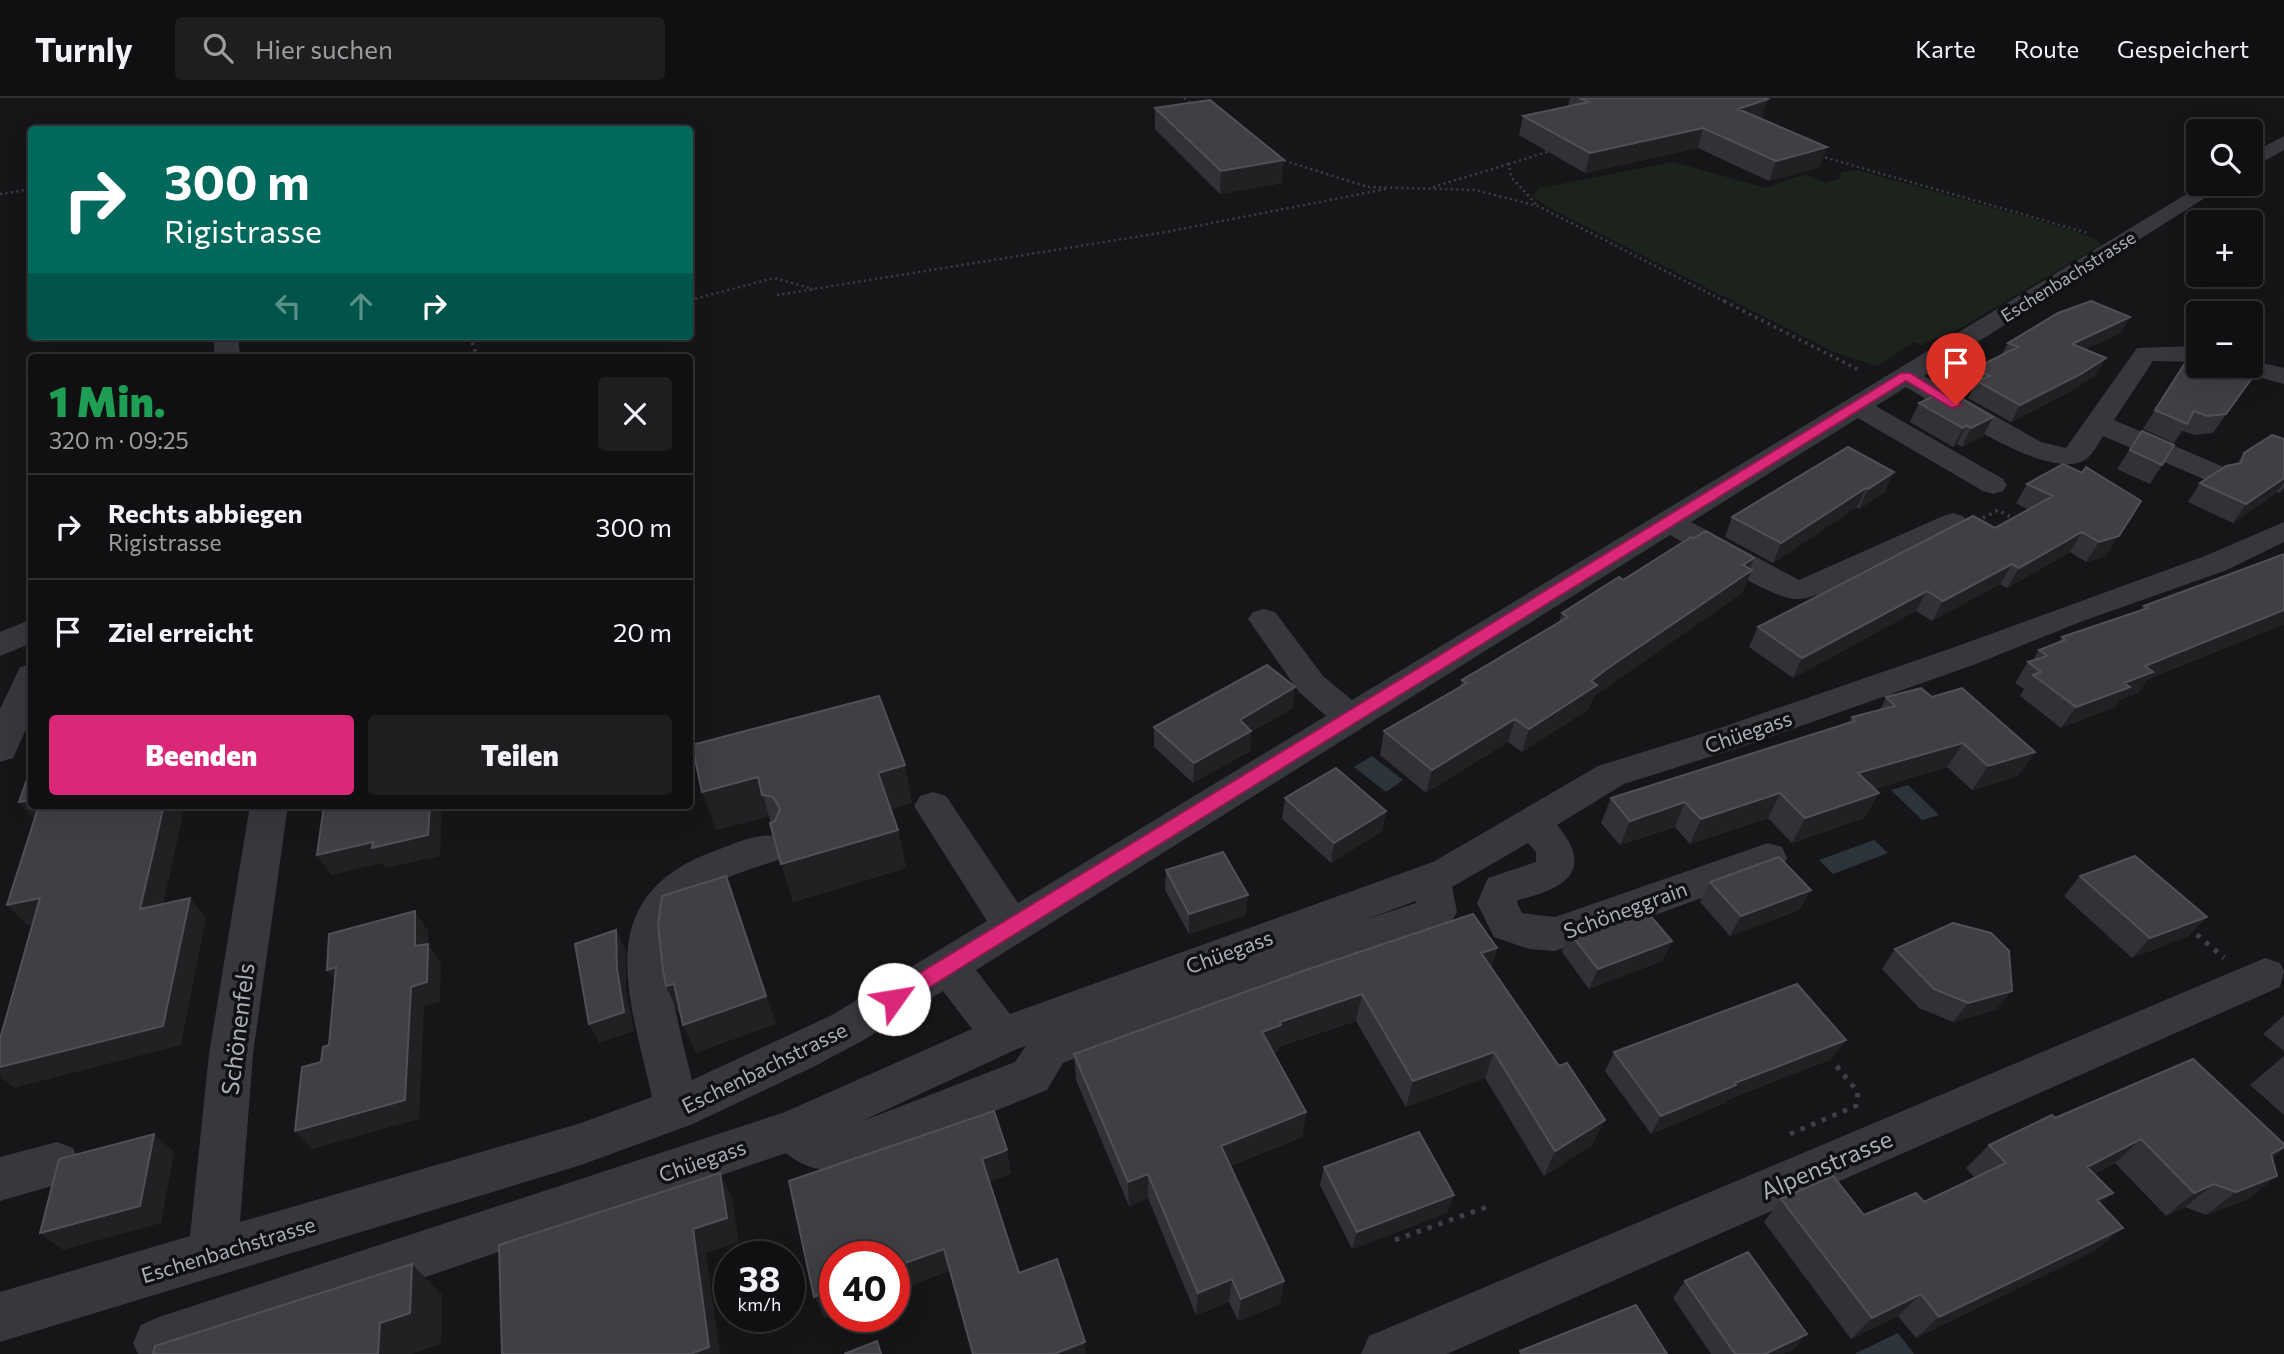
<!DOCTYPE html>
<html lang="de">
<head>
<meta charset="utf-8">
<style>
	:root { --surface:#101012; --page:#1e1e20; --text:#f1f3f6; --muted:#9c9d9f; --line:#303032; --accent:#db2777 }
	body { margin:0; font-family:Commissioner,sans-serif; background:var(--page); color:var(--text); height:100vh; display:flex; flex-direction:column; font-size:26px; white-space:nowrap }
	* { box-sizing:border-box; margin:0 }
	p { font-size:23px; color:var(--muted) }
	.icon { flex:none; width:38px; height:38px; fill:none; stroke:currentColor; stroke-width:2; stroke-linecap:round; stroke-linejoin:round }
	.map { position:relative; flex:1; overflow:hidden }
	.sheet { position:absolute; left:28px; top:256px; width:665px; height:455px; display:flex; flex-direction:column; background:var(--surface); border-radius:7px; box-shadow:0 7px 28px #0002,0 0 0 2px var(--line) }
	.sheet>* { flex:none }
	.guide { position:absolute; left:28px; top:28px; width:665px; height:214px; border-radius:7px; box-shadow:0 7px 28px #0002,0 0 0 2px var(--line); background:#00695c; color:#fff; overflow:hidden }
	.tools { position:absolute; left:2186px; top:21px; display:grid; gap:14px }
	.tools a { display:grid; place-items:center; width:77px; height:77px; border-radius:7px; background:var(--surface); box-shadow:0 7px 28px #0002,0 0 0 2px var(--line); font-size:35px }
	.speed { position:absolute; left:714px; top:1143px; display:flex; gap:14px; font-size:35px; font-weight:700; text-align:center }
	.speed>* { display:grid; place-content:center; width:91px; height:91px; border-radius:50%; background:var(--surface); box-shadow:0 7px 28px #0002,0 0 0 2px var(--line); line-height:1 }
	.speed small { font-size:18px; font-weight:400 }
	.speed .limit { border:10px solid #d22; background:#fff; color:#111 }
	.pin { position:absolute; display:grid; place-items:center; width:60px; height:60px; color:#fff; margin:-72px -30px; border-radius:50% 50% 50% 0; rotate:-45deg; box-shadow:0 0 7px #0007 }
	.pin .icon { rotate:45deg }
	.me { position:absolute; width:77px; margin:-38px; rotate:58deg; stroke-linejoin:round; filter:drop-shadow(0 0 5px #0008) }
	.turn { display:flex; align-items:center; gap:24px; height:147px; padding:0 21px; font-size:32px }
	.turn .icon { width:91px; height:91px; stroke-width:2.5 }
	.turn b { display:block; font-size:49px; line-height:60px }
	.lanes { display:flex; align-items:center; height:66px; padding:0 21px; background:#0003; justify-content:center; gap:35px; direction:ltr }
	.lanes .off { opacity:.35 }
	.round { display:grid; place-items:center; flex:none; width:74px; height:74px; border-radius:7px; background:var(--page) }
	.head { display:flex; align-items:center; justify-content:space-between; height:119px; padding:0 21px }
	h1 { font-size:42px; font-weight:800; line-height:52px; color:#1e9e55 }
	.primary-button { display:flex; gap:14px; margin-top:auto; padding:14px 21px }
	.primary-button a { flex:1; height:80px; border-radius:7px; background:var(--accent); color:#fff; font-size:28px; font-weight:800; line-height:80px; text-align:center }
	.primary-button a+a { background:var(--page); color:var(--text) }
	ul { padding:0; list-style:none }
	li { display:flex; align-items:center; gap:21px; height:105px; padding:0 21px; border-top:2px solid var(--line) }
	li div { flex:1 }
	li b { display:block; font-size:26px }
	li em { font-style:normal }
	header { display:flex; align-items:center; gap:42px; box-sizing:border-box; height:98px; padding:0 35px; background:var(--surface); border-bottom:2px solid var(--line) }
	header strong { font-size:33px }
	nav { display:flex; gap:38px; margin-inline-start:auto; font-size:24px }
	.search { width:490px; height:63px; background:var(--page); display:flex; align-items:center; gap:18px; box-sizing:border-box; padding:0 24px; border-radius:7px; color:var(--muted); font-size:26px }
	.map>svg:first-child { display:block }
	.green { fill:#1c231d }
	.water { fill:#2c353c }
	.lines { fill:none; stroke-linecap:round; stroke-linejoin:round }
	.path-far2 { stroke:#3d3f44; stroke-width:2.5; stroke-dasharray:2 3.5; stroke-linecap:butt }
	.path-far1 { stroke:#3d3f44; stroke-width:3.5; stroke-dasharray:2.5 4.5; stroke-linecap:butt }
	.path { stroke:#3d3f44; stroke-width:5; stroke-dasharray:4.5 7; stroke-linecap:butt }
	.minor { fill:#37383d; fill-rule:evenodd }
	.wall { fill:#323236 }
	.shaded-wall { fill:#212124 }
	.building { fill:#3f3f44; stroke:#4f5156; stroke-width:2 }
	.route { fill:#db2777; stroke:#8e194d; stroke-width:2 }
	.labels { text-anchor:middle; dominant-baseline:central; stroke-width:7; stroke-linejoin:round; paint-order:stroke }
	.far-street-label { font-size:18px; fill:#a8adb8; stroke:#111113 }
	.street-label { font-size:21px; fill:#a8adb8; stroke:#111113 }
	.near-street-label { font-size:24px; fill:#a8adb8; stroke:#111113 }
</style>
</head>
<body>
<header>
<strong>Turnly</strong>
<div class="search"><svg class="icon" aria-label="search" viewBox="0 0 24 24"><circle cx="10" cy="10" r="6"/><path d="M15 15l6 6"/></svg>Hier suchen</div>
<nav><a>Karte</a><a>Route</a><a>Gespeichert</a></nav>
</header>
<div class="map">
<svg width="2284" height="1256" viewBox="0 0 2284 1256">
	<rect width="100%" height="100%" fill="#161618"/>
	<path class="green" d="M1673 64 1766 90 1805 76 1825 85 1841 80V74L1858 72 2068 131 2093 140 2101 147 1964 228 1921 247 1914 244 1877 268 1834 254 1547 109 1533 98 1540 90Z"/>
	<path class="water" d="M1372 658 1403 682 1386 694 1354 669Z
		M1908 687 1939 717 1922 722 1891 692Z
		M1874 742 1888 755 1833 776 1819 762Z
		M1898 1235 1914 1256H1856V1255Z"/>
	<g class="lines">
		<path class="path-far2" d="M1184 0 1195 8
			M1820 58 2088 135
			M1279 61 1368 89 1475 92 1538 108 1728 205
			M1433 89 1509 66
			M0 96 32 91
			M1536 106 1511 79 1509 66 1553 52
			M777 197 1166 134 1386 91
			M690 202 774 180 813 191"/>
		<path class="path-far1" d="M1724 203 1861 273
			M470 238 477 259
			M1983 420 1998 412 2016 422"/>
		<path class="path" d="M2188 829 2224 860
			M1790 1036 1856 1008 1858 994 1834 965
			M1395 1142 1492 1107"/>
		<path class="minor" d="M2284 38V52L2250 71V56Z
			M2203 86H2227L1924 278 2041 344 2066 350 2137 250 2198 248V264L2153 263 2114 322 2226 370 2230 376 2226 382 2216 384 2206 382 2103 338C2098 346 2092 359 2083 363 2044 382 1942 310 1906 289L1876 308 2003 381 2007 387 2003 393 1993 396 1983 393 1858 320 1691 424 1799 482 1943 418 1953 415 1963 418 1968 424 1963 430C1933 445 1821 504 1795 501 1764 497 1701 454 1670 437L976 872 1010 916 1433 764 1598 668 1720 630 1952 550 2205 458 2284 424V444L2227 472 2080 524 1976 566 1744 648 1624 686 1557 727C1596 773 1564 791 1518 802L1517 805 1522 815 1555 819 1768 745 1782 749 1787 760 1782 771 1555 853 1529 851 1494 839 1477 805 1488 780 1536 764V754L1528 745 1452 789 1457 814 1451 825 1188 916 1063 965 1047 992 850 1071C826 1074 806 1072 786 1055L202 1256H138L133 1245 141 1227 159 1219 785 1014 972 931 943 893 862 943 815 968 693 1026 581 1067 0 1244V1194L190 1138 209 956 250 707H288L253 956 240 1124 581 1025 652 999C630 900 589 800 712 754 734 746 761 732 784 740L789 750 784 760C746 773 694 785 673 823 657 854 684 948 692 982L832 917 987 823 914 708 920 698 933 694 946 698 1018 805 1326 618 1299 594 1248 521 1253 514 1264 511 1275 514 1323 578 1352 602ZM1416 803V805L1364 822ZM1026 948 1015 964 860 1024 1017 951Z
			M214 238H238L240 259H214Z
			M2250 262 2284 270V286L2236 273 2232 268H2250Z
			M32 521V545L0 558V534Z
			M32 566V618L13 660 0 664V611L20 569Z
			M2265 860 2280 865 2284 873 2280 889 1447 1256H1361L1369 1238Z
			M57 1044 73 1050 80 1066 73 1082 0 1103V1059Z"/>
	</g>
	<path class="wall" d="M1570 0H1766L1762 20 1760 21 1820 69 1769 83 1698 50 1585 75 1519 37 1523 18 1568 8Z
		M1155 10 1282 85 1220 96 1155 31Z
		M2130 219 2121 235 2086 251 2097 276 2071 293 2011 324 1968 300 1973 291 1965 287 1974 271 2001 257 2008 245Z
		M2196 248 2262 266 2213 335 2195 337 2182 333 2174 345 2143 331Z
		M1919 305 1993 319 1983 338 1962 349 1957 346 1953 349 1910 324Z
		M2142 333 2162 367 2150 386 2117 371Z
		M2284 341V390L2280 395 2277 394 2233 425 2188 404 2200 385 2237 366 2244 355Z
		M1848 349 1885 394 1859 411 1857 409 1773 465 1725 439 1732 419Z
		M2063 366 2106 458 2086 464 2070 454 2007 490 2000 486 1932 523 1916 513 1793 580 1749 549 1758 529 1995 430 2029 412 2016 405 2027 386Z
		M1694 440 1754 460 1750 471 1752 472 1742 495 1600 594 1593 599 1589 611 1522 654 1508 644 1426 695 1380 657 1384 633 1460 589 1462 582 1559 524 1562 515 1623 482Z
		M2284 456V526L2148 581 2138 595 2121 601 2115 609 2061 630 2020 598 2024 591 2015 585 2028 564 2032 563 2039 552 2058 545 2062 539 2140 513 2144 508Z
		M879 598 912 705 891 711 898 732 906 770 793 804 769 718 716 732Z
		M1886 599 2035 654 2018 678 1972 692 1947 669 1874 691 1879 695 1864 720 1792 745 1768 720 1690 746 1675 729 1620 747 1601 725 1611 700 1849 624 1852 619 1880 612Z
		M1293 610 1251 634 1250 653 1193 685 1154 649V629Z
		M1285 700 1386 713 1382 733 1331 765 1282 721Z
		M1166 772 1246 817 1189 836 1165 792Z
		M2080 778 2207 819 2188 838 2132 860 2064 798Z
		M1710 784 1811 792 1799 812 1730 838 1700 804Z
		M1569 834 1672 843 1662 863 1589 891 1562 854Z
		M1497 850 1491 869 1592 1047 1544 1078 1485 980 1406 1009 1356 923 1278 949V953L1274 955 1306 1014 1302 1039 1230 1068 1284 1183 1280 1206 1238 1223 1229 1204 1196 1217 1148 1100 1129 1108 1076 982 1074 956Z
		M1895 851 1996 912 1953 924 1919 910 1882 871Z
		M2284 917V953L2263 936Z
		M1614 954 1832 961 1727 1002 1725 1005 1651 1036 1605 973Z
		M2284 958V1017L2250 987Z
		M2055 1020 2284 1050 2272 1060 2277 1078 2246 1102 2206 1117 2185 1109 2166 1118 2115 1065 2094 1076 2101 1106 2096 1152 1916 1240 1898 1218 1851 1241 1764 1124 1781 1101 1864 1117 1924 1104 1975 1080 1966 1070 1989 1047Z
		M1324 1069 1447 1115 1352 1151 1320 1087Z
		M1685 1183 1793 1252 1783 1256H1711L1673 1200Z"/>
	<path class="shaded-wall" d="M1768 1 1762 20 1732 30 1738 11Z
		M1703 30 1698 50 1585 75 1590 55Z
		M1827 49 1820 69 1769 83 1776 63Z
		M1284 62 1282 85 1220 96 1221 73Z
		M2130 219 2121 235 2063 262 2072 246Z
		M2106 260 2097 276 2071 293 2011 324 2020 307Z
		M2262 266 2249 285 2213 335 2226 316Z
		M1993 319 1983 338 1962 349 1971 330Z
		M1967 327 1957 346 1953 349 1963 330Z
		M1894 374 1885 394 1859 411 1868 391Z
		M2284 380V384L2277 394 2233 425 2246 406Z
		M1866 390 1857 409 1773 465 1781 445Z
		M2082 434 2070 454 2007 490 2019 470Z
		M2119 438 2106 458 2086 464 2099 444Z
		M1754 460 1748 474 1752 472 1742 495 1600 594 1593 599 1589 611 1522 654 1529 631 1743 467Z
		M2012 466 2000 486 1932 523 1943 503Z
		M1927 493 1916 513 1793 580 1802 560Z
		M2284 512V526L2148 581 2138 595 2121 601 2115 609 2061 630 2076 609 2124 585 2145 568Z
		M1295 589 1293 610 1251 634 1250 653 1193 685 1194 665 1240 622Z
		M1515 621 1508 644 1426 695 1432 672Z
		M1963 645 1947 669 1844 700 1858 675Z
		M2035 654 2018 678 1972 692 1988 668Z
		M905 667 912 705 886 713 878 675Z
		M758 679 769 718 716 732 702 694Z
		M1780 695 1768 720 1690 746 1701 721Z
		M1879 695 1864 720 1792 745 1805 720Z
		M32 702V707H49L37 725 19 704Z
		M1685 704 1675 729 1620 747 1630 723Z
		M164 707H185L158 831 140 811Z
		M430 707H442L440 758 385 770 382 765 331 777 317 757Z
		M1386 713 1382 733 1331 765 1334 745Z
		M898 732 906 770 793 804 781 766Z
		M726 778 776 926 696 955 683 927Z
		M1811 792 1799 812 1730 838 1741 818Z
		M1248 797 1246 817 1189 836V816Z
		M40 800 59 820 27 827 7 807Z
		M190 800 206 820 181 947 14 990 0 978V969Z
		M415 813 428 833V868L415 848Z
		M2207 819 2188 838 2132 860 2150 840Z
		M616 832 626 852V890L634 933 599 945 589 926 617 871Z
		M1672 843 1662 863 1589 891 1598 871Z
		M428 846 441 865 440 904 424 908 419 1021 312 1051 295 1033 411 889Z
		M1497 850 1488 877 1481 855Z
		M336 869 342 892 327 872Z
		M674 886 686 914 679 917 666 888Z
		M2012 893 1996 912 1953 924 1968 905Z
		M1362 896 1356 923 1278 949V953L1259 960 1262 934 1280 924Z
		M1846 942 1832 961 1727 1002 1725 1005 1651 1036 1661 1018 1735 985Z
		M1494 954 1485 980 1406 1009 1413 983Z
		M1306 1014 1302 1039 1219 1072 1221 1048Z
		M1605 1022 1592 1047 1544 1078 1555 1053Z
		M154 1036 174 1054 161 1125 63 1152 40 1135Z
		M2141 1041 2115 1065 2062 1092 2087 1069Z
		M2284 1049V1050L2256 1072 2271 1056Z
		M1007 1052 1011 1076 986 1085 982 1061Z
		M720 1075 732 1099 739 1144 706 1155 720 1256H690L693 1131Z
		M1148 1076V1100L1129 1108 1128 1084Z
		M2277 1078 2246 1102 2206 1117 2236 1094Z
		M2214 1086 2185 1109 2166 1118 2194 1095Z
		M2113 1095 2086 1118 2097 1102Z
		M1454 1097 1447 1115 1352 1151 1357 1134Z
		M2123 1130 2096 1152 1916 1240 1939 1219Z
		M944 1151 949 1173 894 1194V1169Z
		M412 1166 442 1197 441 1246 412 1256H378L380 1225Z
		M1232 1181 1229 1204 1196 1217 1198 1195Z
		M1284 1183 1280 1206 1238 1223 1241 1201Z
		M835 1191V1216L824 1220 814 1199Z
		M1921 1196 1898 1218 1851 1241 1872 1220Z
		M1807 1236 1793 1252 1783 1256H1765Z
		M1085 1244 1086 1256H1054Z"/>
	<path class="building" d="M1579 0H1766L1768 1 1738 11 1827 49 1776 63 1703 30 1590 55 1523 18 1589 4Z
		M1210 2 1284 62 1221 73 1155 10Z
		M2091 203 2130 219 2072 246 2106 260 2081 276 2020 307 1977 283 1990 278 1974 271 2018 249 2008 245 2058 215Z
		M2196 248H2198V268H2250V263L2262 266 2226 316 2207 318 2194 313 2187 326 2155 312Z
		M1947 292 1993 319 1971 330 1967 327 1963 330 1919 305Z
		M2142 333 2174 347 2162 367 2130 352Z
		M2272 337 2284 341V380L2246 406 2200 385 2226 368 2241 365 2244 355Z
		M1848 349 1894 374 1868 391 1866 390 1781 445 1732 419Z
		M2063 366 2082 375 2086 369 2141 403 2119 438 2099 444 2082 434 2019 470 2012 466 1943 503 1927 493 1802 560 1758 529 1973 418 1995 430 2053 398 2027 386Z
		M1706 433 1754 460 1743 467 1752 472 1608 570 1591 583 1597 587 1529 631 1515 621 1432 672 1384 633 1467 585 1462 582 1568 519 1562 515 1619 479 1623 482 1691 439 1694 440Z
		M2284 456V512L2145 568 2153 574 2124 585 2130 589 2076 609 2033 577 2041 574 2028 564 2047 558 2039 552 2065 542 2062 539 2148 510 2144 508Z
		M1267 567 1295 589 1240 622 1251 633 1194 665 1154 629Z
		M1921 590 1932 599 1962 590 2035 654 1988 668 1963 645 1858 675 1879 695 1805 720 1780 695 1701 721 1685 704 1630 723 1611 700 1855 623 1852 619 1895 608 1886 599Z
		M879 598 905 667 878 675 898 732 781 766 770 725 775 723 780 711 773 699 762 697 758 679 702 694 692 647Z
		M32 667V702L19 704Z
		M1336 670 1386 713 1334 745 1285 700Z
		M39 707H164L140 811 190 800 163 928 0 969V941L40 800 7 807Z
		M324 707H430L428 737 372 750 373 744 317 757Z
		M1223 754 1248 797 1189 816 1166 772Z
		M2135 758 2207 819 2150 840 2080 778Z
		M1779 759 1811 792 1741 818 1710 784Z
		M726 778 766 898 683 927 674 886 666 888 663 872 658 827 662 798Z
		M1642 808 1672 843 1598 871 1569 834Z
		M415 813V848L428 846 427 884 411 889 405 1002 295 1033 302 969 321 964 323 949 329 947 336 869 327 872 329 836Z
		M1473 816 1497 850 1481 855 1559 968 1567 965 1605 1022 1555 1053 1494 954 1413 983 1362 896 1280 924 1281 927 1262 934 1306 1014 1221 1048 1284 1183 1241 1201 1232 1181 1198 1195 1148 1076 1128 1084 1074 956 1306 872Z
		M1953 825 1991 835 2009 853 2012 893 1968 905 1934 891 1895 851Z
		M616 832 617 871 624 914 589 926 575 846Z
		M1797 886 1846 942 1735 985 1736 987 1661 1018 1614 954Z
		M2193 961 2284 1046V1049L2271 1056 2277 1078 2236 1094 2214 1086 2194 1095 2141 1041 2087 1069 2113 1095 2097 1102 2123 1130 1939 1219 1921 1196 1872 1220 1781 1101 1833 1078 1864 1117 1916 1095 1924 1104 2006 1065 1989 1047 2052 1017 2055 1020Z
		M994 1013 1007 1052 982 1061 1019 1175 1057 1161 1085 1244 1054 1256H973L944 1151 894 1169V1158H835V1191L814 1199 789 1083Z
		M1419 1034 1454 1097 1357 1134 1324 1069Z
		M154 1036 140 1108 40 1135 59 1061Z
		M720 1075 727 1120 693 1131 709 1249 690 1256H502L499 1147Z
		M1748 1154 1807 1236 1765 1256H1735L1685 1183Z
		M412 1166 410 1215 380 1225 378 1256H153L155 1248Z
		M1636 1207 1667 1256H1521L1520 1253Z
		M877 1243 881 1256H844Z"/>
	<path class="route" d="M1901 275H1910L1962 307 1952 310 1906 283 901 907 894 909 887 907 885 901 887 895Z"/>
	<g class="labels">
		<g class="far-street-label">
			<text transform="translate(2068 178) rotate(-32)">Eschenbachstrasse</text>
		</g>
		<g class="street-label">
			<text transform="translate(1748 633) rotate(-19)">Chüegass</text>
			<text transform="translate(1625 811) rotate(-20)">Schöneggrain</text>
			<text transform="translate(1229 853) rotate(-20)">Chüegass</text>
			<text transform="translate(764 969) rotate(-26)">Eschenbachstrasse</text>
			<text transform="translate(702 1062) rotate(-19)">Chüegass</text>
			<text transform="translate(228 1151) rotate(-17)">Eschenbachstrasse</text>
		</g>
		<g class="near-street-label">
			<text transform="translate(237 931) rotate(-83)">Schönenfels</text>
			<text transform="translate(1826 1066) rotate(-23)">Alpenstrasse</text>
		</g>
	</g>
</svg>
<div class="tools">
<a><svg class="icon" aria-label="search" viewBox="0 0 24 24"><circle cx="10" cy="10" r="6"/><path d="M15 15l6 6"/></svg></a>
<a>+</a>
<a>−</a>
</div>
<div class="speed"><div>38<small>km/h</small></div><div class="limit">40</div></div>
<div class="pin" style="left:1956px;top:307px;background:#d93025"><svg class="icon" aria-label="arrive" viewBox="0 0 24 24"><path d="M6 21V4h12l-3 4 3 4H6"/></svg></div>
<svg class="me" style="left:894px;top:901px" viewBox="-20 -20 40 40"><circle r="19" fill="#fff"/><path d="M0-13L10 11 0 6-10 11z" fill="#db2777"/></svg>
<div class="guide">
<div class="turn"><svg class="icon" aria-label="right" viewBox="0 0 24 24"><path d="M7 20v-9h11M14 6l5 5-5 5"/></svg><div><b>300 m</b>Rigistrasse</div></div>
<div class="lanes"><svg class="icon off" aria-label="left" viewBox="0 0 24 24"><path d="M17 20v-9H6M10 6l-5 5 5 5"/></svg><svg class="icon off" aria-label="ahead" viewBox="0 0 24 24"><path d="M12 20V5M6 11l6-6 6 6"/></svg><svg class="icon" aria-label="right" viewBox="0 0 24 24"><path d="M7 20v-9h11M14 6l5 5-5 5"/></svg></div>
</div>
<section class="sheet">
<div class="head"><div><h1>1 Min.</h1><p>320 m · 09:25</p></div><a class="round"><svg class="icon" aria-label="close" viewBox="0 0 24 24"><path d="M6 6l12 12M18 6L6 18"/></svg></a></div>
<ul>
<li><svg class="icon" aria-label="right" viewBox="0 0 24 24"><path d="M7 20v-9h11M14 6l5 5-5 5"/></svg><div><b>Rechts abbiegen</b><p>Rigistrasse</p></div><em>300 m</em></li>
<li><svg class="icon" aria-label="arrive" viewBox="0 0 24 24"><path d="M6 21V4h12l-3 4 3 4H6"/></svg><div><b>Ziel erreicht</b></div><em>20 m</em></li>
</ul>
<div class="primary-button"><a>Beenden</a><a>Teilen</a></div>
</section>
</div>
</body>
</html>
